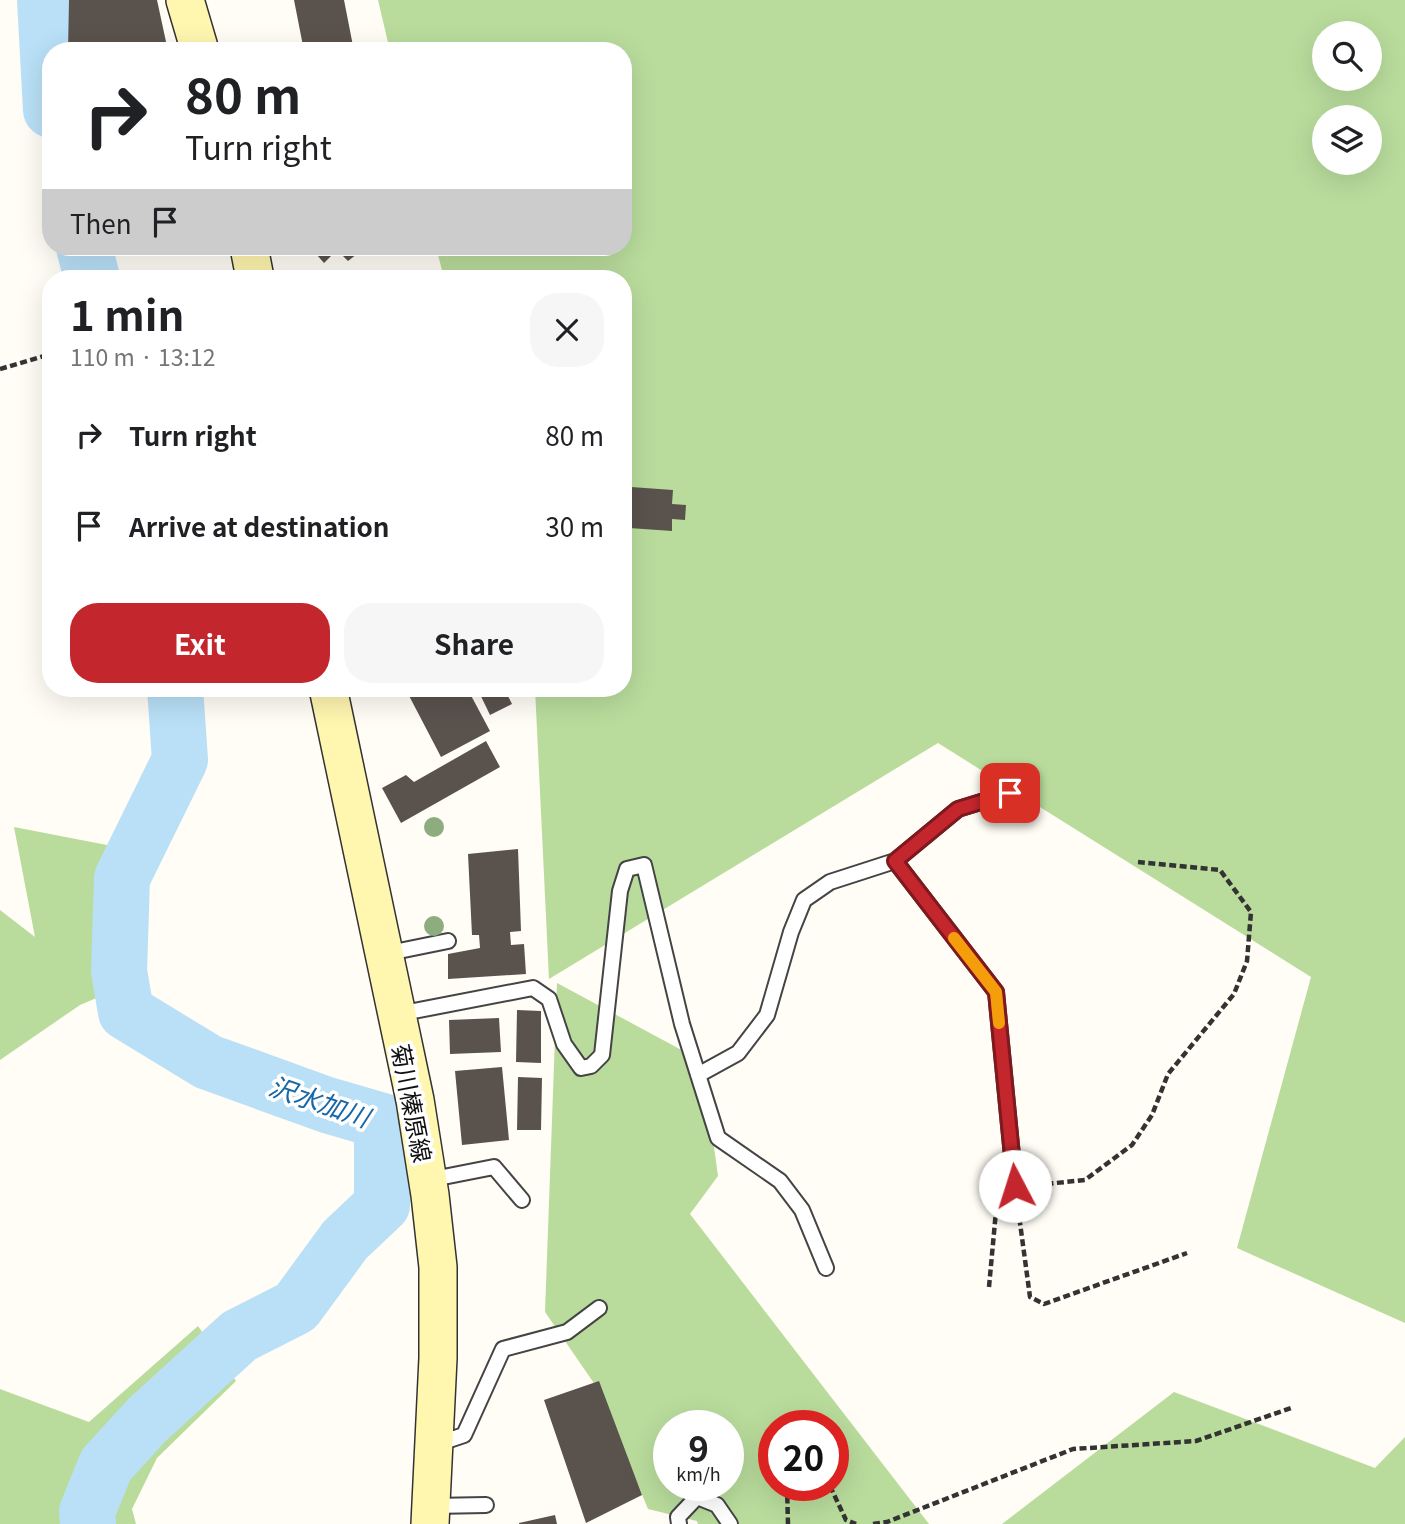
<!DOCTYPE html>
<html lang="en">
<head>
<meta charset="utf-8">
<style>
	:root { --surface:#fff; --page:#f6f6f6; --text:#202124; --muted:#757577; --accent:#c4262e }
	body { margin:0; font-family:Georgia,"Noto Sans JP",serif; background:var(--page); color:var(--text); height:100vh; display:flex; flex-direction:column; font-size:26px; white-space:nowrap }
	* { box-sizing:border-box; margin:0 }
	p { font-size:23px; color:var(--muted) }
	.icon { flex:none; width:38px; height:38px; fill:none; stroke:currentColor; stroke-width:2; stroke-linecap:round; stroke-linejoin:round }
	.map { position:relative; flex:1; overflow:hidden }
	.sheet { position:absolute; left:42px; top:270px; width:590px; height:427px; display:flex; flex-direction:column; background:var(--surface); border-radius:28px; box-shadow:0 7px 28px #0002 }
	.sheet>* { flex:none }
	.top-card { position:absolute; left:42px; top:42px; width:590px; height:214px; border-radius:28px; box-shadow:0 7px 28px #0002; background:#fff; color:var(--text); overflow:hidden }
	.buttons { position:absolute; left:1312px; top:21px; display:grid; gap:14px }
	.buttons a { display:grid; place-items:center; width:70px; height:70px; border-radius:50%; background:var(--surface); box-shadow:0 7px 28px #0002; font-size:35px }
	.speed { position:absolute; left:653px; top:1410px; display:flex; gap:14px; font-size:35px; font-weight:700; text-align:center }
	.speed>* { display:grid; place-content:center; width:91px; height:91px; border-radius:50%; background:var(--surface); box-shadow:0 7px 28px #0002; line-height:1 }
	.speed small { font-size:18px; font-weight:400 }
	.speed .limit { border:10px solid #d22; background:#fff; color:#111 }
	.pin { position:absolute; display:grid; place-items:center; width:60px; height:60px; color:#fff; margin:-30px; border-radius:14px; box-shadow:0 4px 10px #0006 }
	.me { position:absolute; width:77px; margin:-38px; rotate:355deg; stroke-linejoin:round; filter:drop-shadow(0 0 5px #0008) }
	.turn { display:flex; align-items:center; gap:24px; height:147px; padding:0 28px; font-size:32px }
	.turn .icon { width:91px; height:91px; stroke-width:2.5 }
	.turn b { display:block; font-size:49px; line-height:60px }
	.then { display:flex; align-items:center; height:66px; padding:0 28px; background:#0003; gap:14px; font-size:26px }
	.round { display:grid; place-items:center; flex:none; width:74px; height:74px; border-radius:28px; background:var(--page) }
	.head { display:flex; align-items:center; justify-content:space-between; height:119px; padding:0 28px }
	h1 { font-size:42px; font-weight:700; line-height:52px }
	.cta { display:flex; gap:14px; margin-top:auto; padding:14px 28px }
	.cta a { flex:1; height:80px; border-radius:28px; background:var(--accent); color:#fff; font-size:28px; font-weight:700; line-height:80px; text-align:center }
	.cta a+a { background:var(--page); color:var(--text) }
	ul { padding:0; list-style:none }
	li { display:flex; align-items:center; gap:21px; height:91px; padding:0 28px }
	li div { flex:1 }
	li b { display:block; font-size:26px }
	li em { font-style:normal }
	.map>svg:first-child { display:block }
	.forest { fill:#b9dc9c; fill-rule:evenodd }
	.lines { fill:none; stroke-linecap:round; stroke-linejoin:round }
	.river { stroke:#b9e0f7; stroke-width:56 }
	.building { fill:#5a524d }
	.service-casing { stroke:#444; stroke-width:18 }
	.secondary-casing { stroke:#333; stroke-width:40 }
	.path { stroke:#333; stroke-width:4.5; stroke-dasharray:7 3.5; stroke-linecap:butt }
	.service { stroke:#fff; stroke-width:14 }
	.secondary { stroke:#fff6b0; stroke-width:37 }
	.tree { fill:#8dad7f }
	.route-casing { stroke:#7f191e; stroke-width:18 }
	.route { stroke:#c4262e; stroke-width:12 }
	.slow { stroke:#f59e0b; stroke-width:12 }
	.labels { text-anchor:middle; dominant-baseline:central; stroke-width:7; stroke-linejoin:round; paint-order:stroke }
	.street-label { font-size:24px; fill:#111; stroke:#fff }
	.water-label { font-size:26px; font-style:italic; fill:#1768a6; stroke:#fff }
</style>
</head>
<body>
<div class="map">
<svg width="1405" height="1524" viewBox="0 0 1405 1524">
	<rect width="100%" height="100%" fill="#fffdf5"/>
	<path class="forest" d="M378 0H1405V1323L1237 1248 1311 977 938 743 549 979 535 688H623V278H444L436 247H623V51H390ZM1325 33H1370V79H1325ZM1325 117H1370V163H1325Z
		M14 827 148 853 139 980 80 1005 0 1060V910L35 937Z
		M557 983 702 1061 718 1176 690 1214 929 1524H698L697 1521 648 1509 600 1392 545 1312ZM668 1426H728V1486H668ZM774 1426H833V1486H774Z
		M198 1326 236 1381 157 1458 132 1509 136 1524H0V1389L89 1422Z
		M1174 1392 1375 1468 1405 1437V1524H1002Z"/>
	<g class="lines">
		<path class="river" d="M45 0 51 110
			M84 247 92 278
			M88 1524 87 1512 106 1465 147 1420 239 1336 296 1307 345 1240 382 1205V1121L327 1105 208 1062 126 1012 119 971 122 878 180 760 175 688"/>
	</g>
	<path class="building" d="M69 0H157L168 51H68Z
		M294 0H344L354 51H304Z
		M310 247H366L348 261 337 250 324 263Z
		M631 487 673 490 672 504 686 505 685 520 672 519V531L629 528Z
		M405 688H467L490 731 441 757Z
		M477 688H504L512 704 490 715Z
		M486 741 500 767 401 823 382 788 406 775 414 782Z
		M518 849 521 931 510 932 511 945 524 944 526 974 448 979V954L480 948 479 935H472L468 854Z
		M517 1010 541 1011V1063L516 1062Z
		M499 1018 501 1052 450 1054 449 1020Z
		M502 1067 509 1140 462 1145 455 1071Z
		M518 1077 542 1078 541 1130H517Z
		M599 1381 642 1495 586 1523 544 1400Z
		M555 1515 557 1524H519V1523Z"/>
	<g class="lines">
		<g class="service-casing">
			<path id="service" d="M895 861 958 809 1010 793
				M384 954 448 941
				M398 1014 533 988 549 999 564 1044 581 1068 591 1066 602 1055 620 891 627 869 644 865 682 1024 718 1138 780 1181 802 1210 826 1268
				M698 1075 738 1053 767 1015 791 932 804 900 830 882 895 861 996 992 1015 1187
				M428 1180 494 1167 522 1200
				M437 1444 464 1435 503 1349 567 1332 599 1308
				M432 1506 486 1505
				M679 1524 678 1517 697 1497 717 1505 730 1524"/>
		</g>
		<g class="secondary-casing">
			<path id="secondary" d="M185 0 200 51
				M249 247 255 278
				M328 688 415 1100 430 1195 438 1267V1358L430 1524"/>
		</g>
		<path class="path" d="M0 369 51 354
			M1036 1185 1085 1180 1132 1145 1152 1115 1168 1074 1234 994 1247 961 1251 912 1220 870 1138 862
			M1018 1208 1030 1297 1044 1304 1187 1253
			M989 1287 997 1200
			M787 1486 788 1524
			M830 1486 846 1520 856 1524
			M873 1524 887 1522 1073 1449 1196 1441 1291 1408"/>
		<use href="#service" class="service"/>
		<use href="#secondary" class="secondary"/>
	</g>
	<g class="tree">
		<circle cx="434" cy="827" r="10"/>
		<circle cx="434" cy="926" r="10"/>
	</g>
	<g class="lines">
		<g class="route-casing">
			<path id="route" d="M1010 793 958 809 895 861 996 992 1015 1186"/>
		</g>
		<use href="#route" class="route"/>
		<path class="slow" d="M954 938 996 992 999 1023"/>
	</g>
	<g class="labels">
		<g class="street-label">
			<text transform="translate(413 1103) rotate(79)">菊川榛原線</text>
		</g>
		<g class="water-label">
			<text transform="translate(320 1100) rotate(19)">沢水加川</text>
		</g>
	</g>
</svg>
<div class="buttons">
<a><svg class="icon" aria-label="search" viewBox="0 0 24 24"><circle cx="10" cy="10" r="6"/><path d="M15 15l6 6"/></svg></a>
<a><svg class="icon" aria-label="layers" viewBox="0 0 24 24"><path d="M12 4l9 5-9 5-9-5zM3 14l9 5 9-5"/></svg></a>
</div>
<div class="speed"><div>9<small>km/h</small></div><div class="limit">20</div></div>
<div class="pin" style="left:1010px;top:793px;background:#d93025"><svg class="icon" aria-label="arrive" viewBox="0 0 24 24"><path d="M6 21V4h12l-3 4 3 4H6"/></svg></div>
<svg class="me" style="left:1015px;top:1186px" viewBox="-20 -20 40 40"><circle r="19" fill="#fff"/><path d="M0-13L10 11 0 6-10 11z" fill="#c4262e"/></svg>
<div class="top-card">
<div class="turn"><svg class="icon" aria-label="right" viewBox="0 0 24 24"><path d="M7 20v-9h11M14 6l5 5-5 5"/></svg><div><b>80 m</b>Turn right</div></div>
<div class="then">Then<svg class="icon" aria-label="arrive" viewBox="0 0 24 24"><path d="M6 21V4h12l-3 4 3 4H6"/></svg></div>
</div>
<section class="sheet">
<div class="head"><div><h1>1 min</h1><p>110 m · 13:12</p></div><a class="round"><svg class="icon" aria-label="close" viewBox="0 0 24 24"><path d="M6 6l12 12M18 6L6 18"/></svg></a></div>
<ul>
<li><svg class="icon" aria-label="right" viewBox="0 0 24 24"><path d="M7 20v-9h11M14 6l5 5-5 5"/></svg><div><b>Turn right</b></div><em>80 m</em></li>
<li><svg class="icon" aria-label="arrive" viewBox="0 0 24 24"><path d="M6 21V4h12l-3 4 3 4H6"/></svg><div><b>Arrive at destination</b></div><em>30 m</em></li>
</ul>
<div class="cta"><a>Exit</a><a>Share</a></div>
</section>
</div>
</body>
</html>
